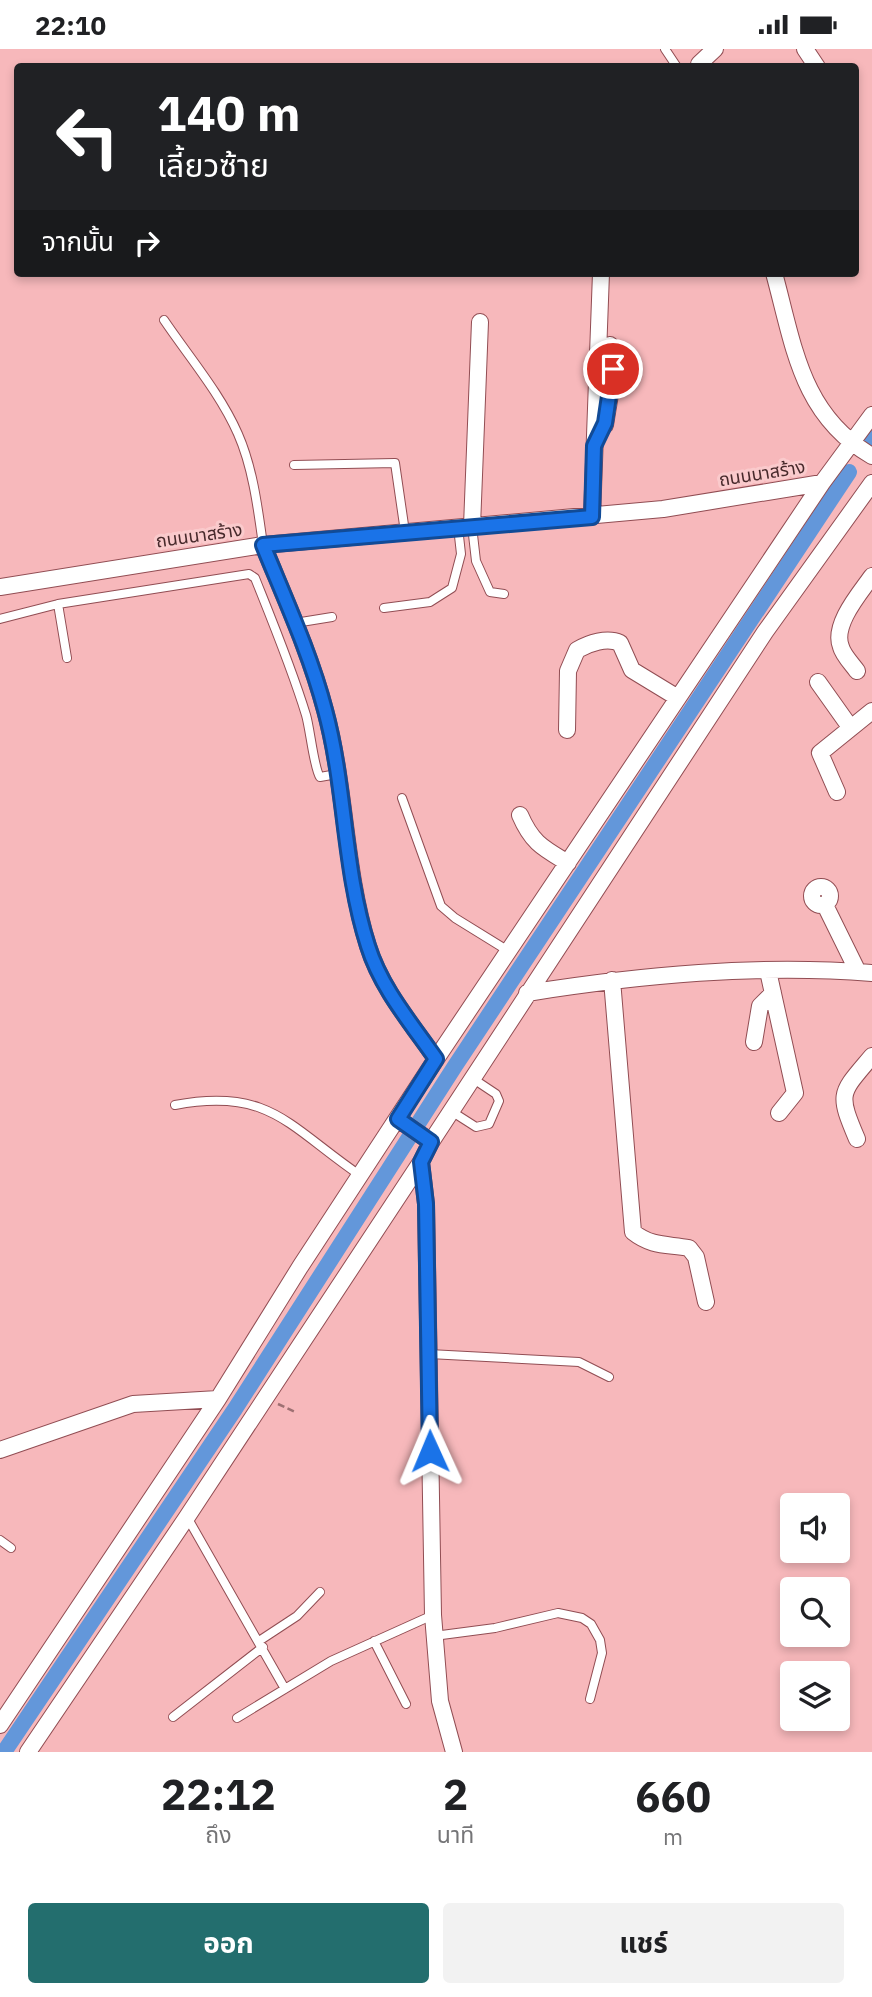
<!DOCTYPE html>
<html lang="th">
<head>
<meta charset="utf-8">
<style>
	:root { --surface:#fff; --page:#f2f2f2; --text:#202124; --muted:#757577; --accent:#236e6e }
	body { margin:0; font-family:"IBM Plex Sans","Noto Sans Thai",sans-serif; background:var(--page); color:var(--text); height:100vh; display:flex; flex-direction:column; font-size:26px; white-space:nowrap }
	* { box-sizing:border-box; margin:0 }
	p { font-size:23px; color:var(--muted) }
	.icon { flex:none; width:38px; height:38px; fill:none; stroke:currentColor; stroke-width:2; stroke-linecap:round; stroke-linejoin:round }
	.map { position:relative; height:1703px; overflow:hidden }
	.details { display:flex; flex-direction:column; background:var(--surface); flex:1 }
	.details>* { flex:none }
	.top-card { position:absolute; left:14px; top:14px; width:845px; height:214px; border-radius:7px; box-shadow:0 4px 10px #0003; background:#202124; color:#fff; overflow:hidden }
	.controls { position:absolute; left:780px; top:1444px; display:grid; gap:14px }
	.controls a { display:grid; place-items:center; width:70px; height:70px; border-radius:7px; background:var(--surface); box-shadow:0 4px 10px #0003; font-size:35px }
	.pin { position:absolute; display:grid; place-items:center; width:60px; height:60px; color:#fff; margin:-30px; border:4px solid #fff; border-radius:50%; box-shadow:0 2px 7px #0007 }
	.me { position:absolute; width:77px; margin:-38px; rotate:359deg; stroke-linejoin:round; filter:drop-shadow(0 0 5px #0008) }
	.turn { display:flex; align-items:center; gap:24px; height:147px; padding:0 28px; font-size:32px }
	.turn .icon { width:91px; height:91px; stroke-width:2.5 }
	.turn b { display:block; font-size:49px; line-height:60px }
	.then { display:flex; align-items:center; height:66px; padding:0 28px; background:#0003; gap:14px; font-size:26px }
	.eta { display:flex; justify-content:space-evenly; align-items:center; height:119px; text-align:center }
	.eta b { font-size:42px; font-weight:700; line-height:49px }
	.button { display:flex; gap:14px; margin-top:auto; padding:14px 28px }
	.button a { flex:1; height:80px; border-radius:7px; background:var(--accent); color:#fff; font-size:28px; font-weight:700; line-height:80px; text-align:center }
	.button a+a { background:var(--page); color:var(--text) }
	.status { display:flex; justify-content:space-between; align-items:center; height:49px; padding:0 35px; background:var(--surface); direction:ltr }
	.status svg { height:19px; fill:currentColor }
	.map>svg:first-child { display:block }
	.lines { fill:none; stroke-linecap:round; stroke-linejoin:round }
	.canal { stroke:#6397da; stroke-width:16 }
	.service-casing { stroke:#914d53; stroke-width:10 }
	.minor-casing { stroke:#914d53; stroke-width:18 }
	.path { stroke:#9e7072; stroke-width:2.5; stroke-dasharray:7 3.5; stroke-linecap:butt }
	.service { stroke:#fff; stroke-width:8 }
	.minor { stroke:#fff; stroke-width:16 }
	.route-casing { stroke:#114b97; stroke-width:18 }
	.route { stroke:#1a73e8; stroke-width:12 }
	.labels { text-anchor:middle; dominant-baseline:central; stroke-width:6; stroke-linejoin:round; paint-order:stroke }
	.street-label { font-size:18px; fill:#47292b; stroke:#facacc }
</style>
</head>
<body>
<div class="status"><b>22:10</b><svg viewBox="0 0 49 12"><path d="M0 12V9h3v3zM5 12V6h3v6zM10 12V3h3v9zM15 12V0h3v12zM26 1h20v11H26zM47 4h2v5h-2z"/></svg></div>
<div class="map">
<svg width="872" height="1703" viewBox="0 0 872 1703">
	<rect width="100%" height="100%" fill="#f7b8bb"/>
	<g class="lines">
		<path class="canal" d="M871 390 872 387
			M4 1703 235 1360 455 1017 849 423"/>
		<g class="service-casing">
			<path id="service" d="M665 0 677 18
				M164 271C189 308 220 344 238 385 253 419 258 460 263 496
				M294 416 395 414 405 483
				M472 477 476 512 490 543 504 545
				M58 555 67 609
				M384 559 430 553 452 539 461 505 458 478
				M0 570 58 555 249 525 255 529C273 574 292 620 306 666 310 679 314 720 320 728L337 725
				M295 574 332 568
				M402 749 441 857 455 869 510 903
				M175 1056C270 1038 289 1078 361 1127
				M451 1062 476 1078 489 1075 499 1052 496 1045 472 1029
				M429 1305 579 1313 609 1328
				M187 1468 285 1640
				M0 1491 11 1499
				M434 1587 495 1579 558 1564 582 1569 591 1575 600 1591 602 1604 590 1650
				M259 1592 297 1567 320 1543
				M374 1592 406 1655
				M173 1668 263 1598
				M237 1669 331 1612 433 1566"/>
		</g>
		<g class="minor-casing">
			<path id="minor" d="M805 0 817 18
				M699 15 715 0
				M774 224C794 297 801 366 872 407
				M605 376 612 333 610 296
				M592 468 601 224
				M472 477 480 273
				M263 496C285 550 310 604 325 661 346 738 344 820 368 897 381 939 411 974 436 1010
				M0 538 263 496 663 460 822 434
				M857 622C852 615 843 606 841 598 832 576 860 544 872 527
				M818 633 850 678
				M567 681 568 622 577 601C589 594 607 588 620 594L632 621 678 649
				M837 743 820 704 872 662
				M520 766C532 794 543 799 568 814
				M812 847a9 9 0 1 1 18 0a9 9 0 1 1-18 0Z
				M825 856 858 923
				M768 922 795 1044 779 1064
				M612 931 633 1183C652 1198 667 1195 689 1199L696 1208 706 1253
				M527 944C641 926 757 915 872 924
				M754 993 760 957 773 944
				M398 1070 431 1093
				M857 1090C837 1043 840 1045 872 1007
				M0 1401 133 1355 218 1350
				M0 1676 218 1350 300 1218 436 1010 822 434 872 366
				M28 1703 187 1468 421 1113
				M454 1703 440 1652 433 1566 426 1155 421 1113 431 1093 765 583 872 434"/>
		</g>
		<path class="path" d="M278 1355 295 1363"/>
		<use href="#service" class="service"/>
		<use href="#minor" class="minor"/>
	</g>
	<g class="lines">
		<g class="route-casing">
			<path id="route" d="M430 1402 426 1155 421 1113 431 1093 398 1070 436 1010C411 974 381 939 368 897 343 820 346 738 325 661 310 604 285 550 263 496L592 468 594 397 605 374 613 320"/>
		</g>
		<use href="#route" class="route"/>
	</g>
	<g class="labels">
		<g class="street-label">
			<text transform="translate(762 424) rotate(-9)">ถนนนาสร้าง</text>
			<text transform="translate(199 486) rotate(-8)">ถนนนาสร้าง</text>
		</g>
	</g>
</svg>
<div class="controls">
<a><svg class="icon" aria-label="sound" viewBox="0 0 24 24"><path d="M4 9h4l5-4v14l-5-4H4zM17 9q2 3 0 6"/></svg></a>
<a><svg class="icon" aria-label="search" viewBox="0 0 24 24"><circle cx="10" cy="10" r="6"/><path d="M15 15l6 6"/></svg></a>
<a><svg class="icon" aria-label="layers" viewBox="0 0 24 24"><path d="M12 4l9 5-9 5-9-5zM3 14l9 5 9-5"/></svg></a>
</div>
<div class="pin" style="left:613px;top:320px;background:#d93025"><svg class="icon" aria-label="arrive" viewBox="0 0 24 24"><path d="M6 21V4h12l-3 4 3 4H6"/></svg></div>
<svg class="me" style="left:430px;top:1402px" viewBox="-20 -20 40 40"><path d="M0-17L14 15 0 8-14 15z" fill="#1a73e8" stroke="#fff" stroke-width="4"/></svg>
<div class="top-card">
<div class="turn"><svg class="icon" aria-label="left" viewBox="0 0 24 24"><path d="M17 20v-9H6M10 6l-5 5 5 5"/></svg><div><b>140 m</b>เลี้ยวซ้าย</div></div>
<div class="then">จากนั้น<svg class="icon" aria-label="right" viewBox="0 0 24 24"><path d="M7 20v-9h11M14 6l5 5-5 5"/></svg></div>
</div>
</div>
<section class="details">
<div class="eta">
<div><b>22:12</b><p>ถึง</p></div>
<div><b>2</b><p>นาที</p></div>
<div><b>660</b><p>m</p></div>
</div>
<div class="button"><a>ออก</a><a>แชร์</a></div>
</section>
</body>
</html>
